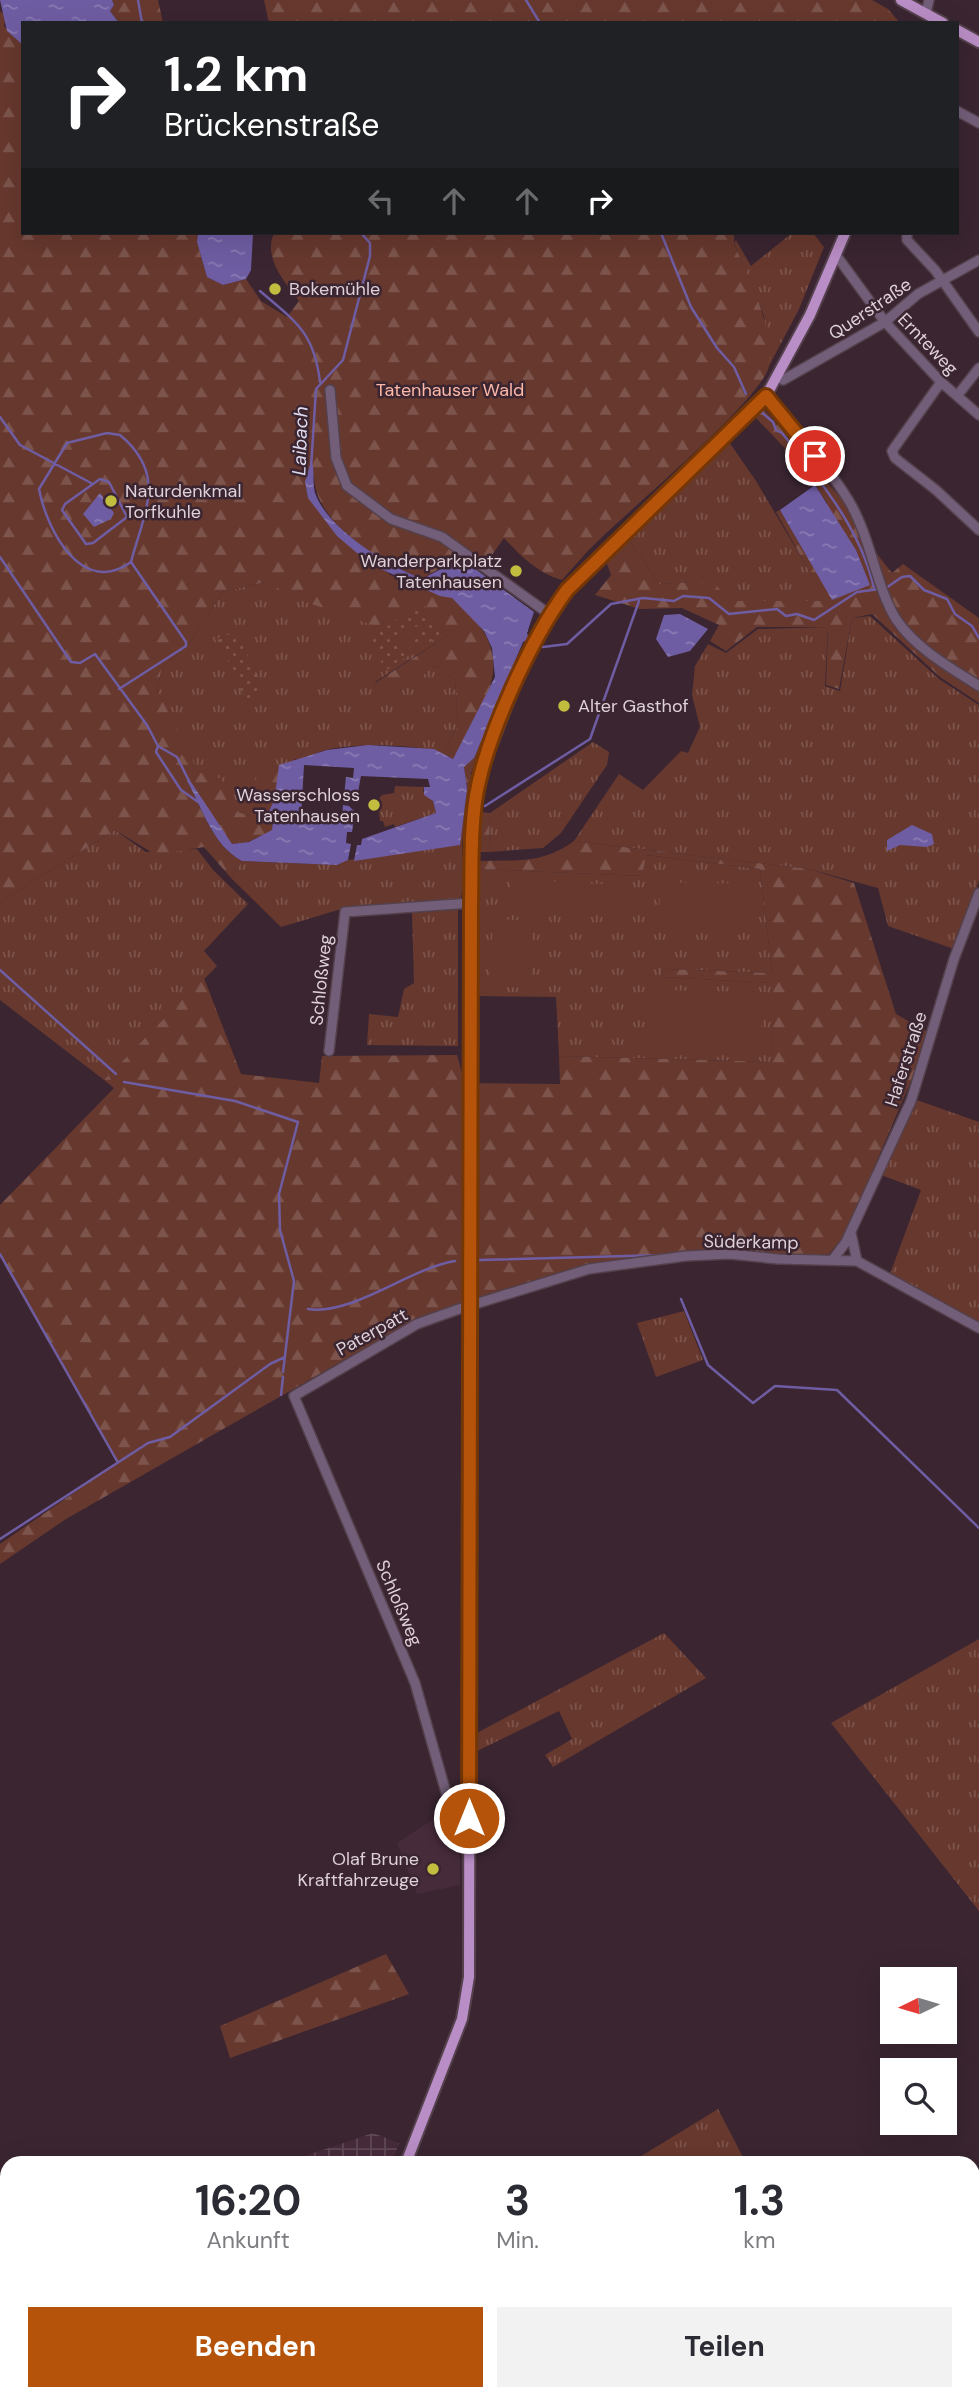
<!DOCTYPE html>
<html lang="de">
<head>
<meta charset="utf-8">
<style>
	:root { --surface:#fff; --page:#f2f2f3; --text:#2b2b33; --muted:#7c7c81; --accent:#b45309 }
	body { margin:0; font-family:"DM Sans",sans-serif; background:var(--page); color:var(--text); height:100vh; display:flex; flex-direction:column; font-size:26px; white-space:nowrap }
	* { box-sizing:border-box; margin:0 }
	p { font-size:23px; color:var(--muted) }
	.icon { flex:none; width:38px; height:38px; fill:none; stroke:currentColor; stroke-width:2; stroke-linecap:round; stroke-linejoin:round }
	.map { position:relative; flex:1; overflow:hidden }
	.panel { position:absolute; left:0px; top:2156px; width:980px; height:245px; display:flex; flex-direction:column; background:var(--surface); border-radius:21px 21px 0 0; box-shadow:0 7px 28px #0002 }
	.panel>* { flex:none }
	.top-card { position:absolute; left:21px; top:21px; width:938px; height:214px; border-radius:0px; box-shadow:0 7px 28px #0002; background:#202124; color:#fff; overflow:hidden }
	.needle { width:46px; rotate:265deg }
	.tools { position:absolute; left:880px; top:1967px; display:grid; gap:14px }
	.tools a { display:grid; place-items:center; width:77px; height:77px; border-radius:0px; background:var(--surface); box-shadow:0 7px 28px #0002; font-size:35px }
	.pin { position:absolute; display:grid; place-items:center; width:60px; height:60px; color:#fff; margin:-30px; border:4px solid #fff; border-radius:50%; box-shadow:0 2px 7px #0007 }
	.me { position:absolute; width:77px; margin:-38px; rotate:0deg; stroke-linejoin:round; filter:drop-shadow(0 0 5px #0008) }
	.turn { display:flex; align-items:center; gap:24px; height:147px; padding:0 28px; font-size:32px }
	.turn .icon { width:91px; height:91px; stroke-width:2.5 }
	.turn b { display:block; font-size:49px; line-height:60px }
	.lanes { display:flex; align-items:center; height:66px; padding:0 28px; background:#0003; justify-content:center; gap:35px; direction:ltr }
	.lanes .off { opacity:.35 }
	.eta { display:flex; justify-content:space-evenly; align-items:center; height:119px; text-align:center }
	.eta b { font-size:42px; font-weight:700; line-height:49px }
	.cta { display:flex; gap:14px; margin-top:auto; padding:14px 28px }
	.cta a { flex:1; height:80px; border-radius:0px; background:var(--accent); color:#fff; font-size:28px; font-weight:700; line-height:80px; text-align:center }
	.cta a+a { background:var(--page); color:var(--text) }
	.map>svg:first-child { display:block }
	.built { fill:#462b3b }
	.industrial { fill:url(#industrial-grid) }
	.grass { fill:url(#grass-tufts) }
	.forest { fill:url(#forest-firs) }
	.garden { fill:url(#garden-dots) }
	.pitch { fill:#67382e }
	.water { fill:url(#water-ripples) }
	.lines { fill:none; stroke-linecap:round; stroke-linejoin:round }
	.stream { stroke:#6f5da3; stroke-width:2.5 }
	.minor-casing { stroke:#54414c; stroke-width:12 }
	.major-casing { stroke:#54414c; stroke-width:14 }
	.minor { stroke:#735e79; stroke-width:9 }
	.major { stroke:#b98dc5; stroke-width:10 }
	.route-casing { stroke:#753606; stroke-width:18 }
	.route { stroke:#b45309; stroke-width:12 }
	.poi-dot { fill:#c2bd3f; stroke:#3a2531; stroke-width:2.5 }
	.labels { text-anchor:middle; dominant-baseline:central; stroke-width:5; stroke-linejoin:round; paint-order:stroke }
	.poi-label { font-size:18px; fill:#dfd1d8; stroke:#3a2531; text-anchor:start }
	.street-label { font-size:18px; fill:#dfd1d8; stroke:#3a2531 }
	.park-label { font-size:18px; fill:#fdb8a8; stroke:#3a2531 }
	.water-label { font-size:19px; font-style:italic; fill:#dedbef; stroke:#3a2531 }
</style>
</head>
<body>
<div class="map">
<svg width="979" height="2401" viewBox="0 0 979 2401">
	<defs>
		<pattern id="industrial-grid" width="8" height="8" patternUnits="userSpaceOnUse" patternTransform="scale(1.75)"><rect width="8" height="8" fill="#462b3b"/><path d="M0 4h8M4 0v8" fill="none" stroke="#604957"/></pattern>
		<pattern id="grass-tufts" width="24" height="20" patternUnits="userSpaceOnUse" patternTransform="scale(1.75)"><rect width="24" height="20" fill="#67382e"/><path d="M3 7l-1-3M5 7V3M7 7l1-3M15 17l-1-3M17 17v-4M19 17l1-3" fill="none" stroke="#7c544c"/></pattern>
		<pattern id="forest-firs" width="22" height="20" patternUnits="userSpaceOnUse" patternTransform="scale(1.75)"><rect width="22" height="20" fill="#67382e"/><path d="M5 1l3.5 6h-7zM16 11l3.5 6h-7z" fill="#7c544c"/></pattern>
		<pattern id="garden-dots" width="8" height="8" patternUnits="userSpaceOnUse" patternTransform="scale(1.75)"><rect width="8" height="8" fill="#67382e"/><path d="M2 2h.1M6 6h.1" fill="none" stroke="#7c544c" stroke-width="1.8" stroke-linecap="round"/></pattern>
		<pattern id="water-ripples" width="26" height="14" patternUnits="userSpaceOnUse" patternTransform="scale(1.75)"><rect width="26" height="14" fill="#6f5da3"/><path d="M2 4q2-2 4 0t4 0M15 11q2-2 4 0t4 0" fill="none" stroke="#8a7bb3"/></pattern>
	</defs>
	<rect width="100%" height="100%" fill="#3a2531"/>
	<path class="built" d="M449 1809 459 1819 460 1885 417 1894 397 1843Z"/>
	<path class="industrial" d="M373 2133 399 2143 392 2163H284Z"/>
	<path class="grass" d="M792 233H813L824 247 799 309 769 366 764 316 734 243 736 240 751 266Z
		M729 442 756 481 827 601H729L692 582 659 584 627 537Z
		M266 582 378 627 420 599 447 636 375 682 379 688 401 690 433 667 438 666 455 680 458 726 446 746 455 756 453 759C430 742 353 743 326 750 314 753 307 760 295 759L274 801 232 844 157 690 162 667 188 646 222 592Z
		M870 616 939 679 979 705V881L954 949 888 926 878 888 809 869 574 841 619 774 643 790 681 751 688 753 700 727 692 695 695 666 708 644 726 653 758 629 828 627 825 686 840 691 852 618Z
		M526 640 471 773 462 844 464 885 460 901 338 910 281 927 231 878 242 861 337 865 348 860 459 845 467 789 464 767Z
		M593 742 609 752 607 765 561 833 543 848 489 852 490 813Z
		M395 786 424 787 423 792 433 801 436 813 395 827 394 824 385 827 383 821H380L378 800 382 795 394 793Z
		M115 830 146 852 197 849 213 870 248 904 204 951 217 966 104 1080 0 1000V902Z
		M645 855 760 869 772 973 663 969 662 977 774 983 772 1062 559 1056 556 997 476 996 478 869 641 876Z
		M458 909V1046L367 1045 369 1014 398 1017 404 989 414 983 412 913Z
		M914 1099 979 1122V1323L890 1274 921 1190 881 1175Z
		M684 1311 703 1360 656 1377 637 1323Z
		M664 1633 706 1678 553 1767 545 1755 572 1739 559 1711 477 1751V1733Z
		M979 1639V1911L831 1723Z
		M718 2109 746 2163H630Z
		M511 2394H544V2401H483Z"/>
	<path class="forest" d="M112 0H158L163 23H119L110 11 114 5Z
		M264 0H872L888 9 900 23H269Z
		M0 11 6 16 4 26 23 45V233H198L197 242 207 277 223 285 246 279 261 301 287 317 299 301C284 281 263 258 274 233H734V244C748 276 775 330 769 366 763 398 628 511 598 541 585 553 574 567 562 580 537 573 521 556 504 538L480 572C454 554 446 566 422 579 382 562 313 524 314 474L305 482 308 498C331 519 367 560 391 575 410 586 433 589 452 598 460 602 469 614 475 620 516 669 479 709 455 756L446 746 458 726 455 680 438 666 433 667 407 688 395 691 379 688 375 683 447 636 420 600 378 627 303 601 266 582 222 592 188 646 162 667 157 690 199 773C227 773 227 790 238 812L243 814 263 804 265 796 259 793 255 775 261 767 271 762 279 765 274 801 267 818 273 822 272 831 248 842 232 844 187 781C203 810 212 845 242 861L231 878 204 847 156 855 115 830 0 902Z
		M763 408 845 503 871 555 877 554 892 573 903 564 979 618V703L940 677 872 614 852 618 839 689 826 685 828 627H757L726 651 710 641 719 625 682 608 640 609 595 595 611 575 605 558 627 537 659 584 692 582 716 585 729 601H826L776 512 780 510 832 599 827 503 801 465 755 417Z
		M481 812 490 813 489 852H480Z
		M574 841 809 869 854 883 896 1014 931 1034 846 1233 829 1254 777 1257 731 1250 588 1266 480 1298 475 1294 465 1298 461 1303 414 1320 66 1519 0 1564V1544L117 1463 0 1257V1205L114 1088 104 1080 204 978 241 1074 319 1083 322 1056 457 1055 465 1083 560 1084 559 1056 772 1062 773 983 662 977 663 969 772 973 760 869 646 855 642 876 478 869 480 861C518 860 542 864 574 841Z
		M386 1954 409 1994 230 2058 220 2026Z"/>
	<path class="garden" d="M420 605 429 618 407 633 402 632 395 621Z
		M431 621 441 635 414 652 407 641 409 636Z
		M392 623 399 634 398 639 379 651 363 643Z
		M237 630 263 691 248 699 243 694 218 638Z
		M400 642 405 643 411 654 382 673 381 654Z"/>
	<path class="pitch" d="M512 879 634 886 632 913 510 905Z
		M660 882 752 884 751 930 659 928Z
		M493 919 533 921 530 988 490 986Z
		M653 990 764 992 759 1056 648 1049Z
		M143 2394H211L193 2401H146Z"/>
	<path class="water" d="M0 0H112L114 5 110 11 119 23H23V45L7 31Z
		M198 233H253L251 270 246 279 223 285 207 277 197 242Z
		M310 465 313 466C314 475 313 485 315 493 328 530 388 565 422 579L456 561 467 563 534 612 527 633 529 639 523 642 474 758 464 767 467 789 460 845 354 861 357 845H361L362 839 436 813 433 801 424 795V787H430L428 779 361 776 358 792 344 796 346 777 353 778 354 768 304 765 301 819 342 820 343 805 349 806 355 812 352 832H347L346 843 351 844 348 860 337 865 242 861C212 845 203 809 187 781L189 779 232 844 249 842 272 830 273 822 266 817 274 801 279 765 327 750 368 745 434 749 453 759 495 677 492 648 484 631 452 598 440 596 370 564 337 536 308 498 305 482Z
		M815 485 856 550 870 585 832 600 780 510Z
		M100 493 114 513 111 519 94 527 83 514Z
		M680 614 708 629 690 651 668 657 656 639 664 615Z
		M912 825 932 834 934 844 927 847 900 845 887 851V840Z"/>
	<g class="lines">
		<path class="stream" d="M138 0 142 23
			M526 0 540 23
			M661 233 691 307 717 348 734 367 746 394
			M260 291C296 322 314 332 320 382
			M759 410 773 422 776 430 782 433C819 479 861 529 874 588
			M0 417 20 445 91 483
			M311 468 316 389 343 360 370 256V243L361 233
			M100 479 109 482 127 517 93 543 86 544 62 510 65 504Z
			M0 557 71 662 80 663 95 654 147 725 158 746 177 757 189 781
			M886 588 902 577 910 576 924 590 947 599 955 614 972 626 979 638
			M543 647 567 644 611 604 643 598 674 601 683 596 709 598 729 614 777 609 786 616 797 614 814 620 857 592 880 589
			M119 689 186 646V642L131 562C144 512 168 475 120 435L107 433 67 443 39 489C47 531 82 597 131 562
			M158 746 156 752 181 790 201 804
			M485 806 590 739 639 601
			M0 970 116 1074
			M124 1082 235 1101 298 1122 279 1194 280 1230 294 1281 283 1372
			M0 1254 117 1461
			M478 1260 663 1255
			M681 1299 708 1365 753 1403 775 1386 837 1390 979 1528
			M308 1309C352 1316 410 1268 455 1261
			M281 1395 283 1377
			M0 1539 148 1443 170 1437 270 1364 285 1357"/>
		<g class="minor-casing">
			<path id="minor" d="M926 13 929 0
				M957 111 979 123
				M907 233V240L935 270 979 332
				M836 255 885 322 941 382 979 415
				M778 377 783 380 885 322 918 294 979 260
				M941 382 892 451 895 458 936 490 979 530
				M330 390 336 458 347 486 391 519 442 537 549 614
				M766 396C793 430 826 463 849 501 871 538 876 587 896 619 915 648 951 668 979 686
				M957 396 979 368
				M329 1051 345 912 471 903
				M851 1233 857 1261
				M834 1258 846 1242 911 1101 954 959 979 893
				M469 1818 454 1811 447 1796 415 1683 294 1396 417 1324 459 1309 589 1269 686 1256 729 1254 778 1259 857 1261 979 1328"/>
		</g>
		<g class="major-casing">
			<path id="major" d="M901 0 943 23
				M957 30 979 42
				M406 2163 462 2019 469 1977 471 903 473 821 481 772 514 687 549 614 584 572 766 396 810 315 845 233
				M318 2401 320 2394"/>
		</g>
		<use href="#minor" class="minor"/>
		<use href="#major" class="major"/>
	</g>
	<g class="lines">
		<g class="route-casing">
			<path id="route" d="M469 1818 471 903C472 868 470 831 476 796 486 736 531 639 567 590L766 396 815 456"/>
		</g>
		<use href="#route" class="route"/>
	</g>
	<g class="poi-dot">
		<circle cx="275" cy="289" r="7"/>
		<circle cx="111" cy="501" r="7"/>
		<circle cx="516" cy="571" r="7"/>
		<circle cx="564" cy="706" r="7"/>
		<circle cx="374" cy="805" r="7"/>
		<circle cx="433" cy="1869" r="7"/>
	</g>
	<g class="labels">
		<g class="poi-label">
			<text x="289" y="289">Bokemühle</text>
			<text x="125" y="491">Naturdenkmal<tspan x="125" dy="21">Torfkuhle</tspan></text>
			<text x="502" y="561" text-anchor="end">Wanderparkplatz<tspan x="502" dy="21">Tatenhausen</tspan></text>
			<text x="578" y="706">Alter Gasthof</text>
			<text x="360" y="795" text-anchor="end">Wasserschloss<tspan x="360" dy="21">Tatenhausen</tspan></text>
			<text x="419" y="1859" text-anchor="end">Olaf Brune<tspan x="419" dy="21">Kraftfahrzeuge</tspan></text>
		</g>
		<g class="street-label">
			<text transform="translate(870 309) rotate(-34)">Querstraße</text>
			<text transform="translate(928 344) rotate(46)">Ernteweg</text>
			<text transform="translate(321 980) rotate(-84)">Schloßweg</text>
			<text transform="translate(906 1059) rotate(-72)">Haferstraße</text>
			<text transform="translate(751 1242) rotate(1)">Süderkamp</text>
			<text transform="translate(372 1332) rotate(-29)">Paterpatt</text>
			<text transform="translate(399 1603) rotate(67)">Schloßweg</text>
		</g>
		<g class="park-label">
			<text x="450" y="390">Tatenhauser Wald</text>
		</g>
		<g class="water-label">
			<text transform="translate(300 441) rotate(-88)">Laibach</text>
		</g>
	</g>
</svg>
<div class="tools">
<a><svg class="needle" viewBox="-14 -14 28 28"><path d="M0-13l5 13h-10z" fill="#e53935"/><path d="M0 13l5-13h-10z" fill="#7c7c81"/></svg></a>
<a><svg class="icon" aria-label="search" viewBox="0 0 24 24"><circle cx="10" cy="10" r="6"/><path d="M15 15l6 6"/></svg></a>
</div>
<div class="pin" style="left:815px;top:456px;background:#d93025"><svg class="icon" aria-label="arrive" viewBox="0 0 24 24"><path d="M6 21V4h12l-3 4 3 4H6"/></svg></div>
<svg class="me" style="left:469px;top:1818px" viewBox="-20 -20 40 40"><circle r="17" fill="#b45309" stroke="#fff" stroke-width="3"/><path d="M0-11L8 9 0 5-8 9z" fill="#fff"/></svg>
<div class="top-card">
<div class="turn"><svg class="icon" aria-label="right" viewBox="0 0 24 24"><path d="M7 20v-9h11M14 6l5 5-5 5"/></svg><div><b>1.2 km</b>Brückenstraße</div></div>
<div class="lanes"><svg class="icon off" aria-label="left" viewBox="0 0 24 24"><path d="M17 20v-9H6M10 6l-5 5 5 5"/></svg><svg class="icon off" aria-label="ahead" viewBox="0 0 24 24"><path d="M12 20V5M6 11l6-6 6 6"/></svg><svg class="icon off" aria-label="ahead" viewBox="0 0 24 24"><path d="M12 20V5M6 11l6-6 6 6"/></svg><svg class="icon" aria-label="right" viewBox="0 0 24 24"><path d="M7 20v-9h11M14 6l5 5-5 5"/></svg></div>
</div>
<section class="panel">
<div class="eta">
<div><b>16:20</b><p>Ankunft</p></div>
<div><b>3</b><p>Min.</p></div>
<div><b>1.3</b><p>km</p></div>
</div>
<div class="cta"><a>Beenden</a><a>Teilen</a></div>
</section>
</div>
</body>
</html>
